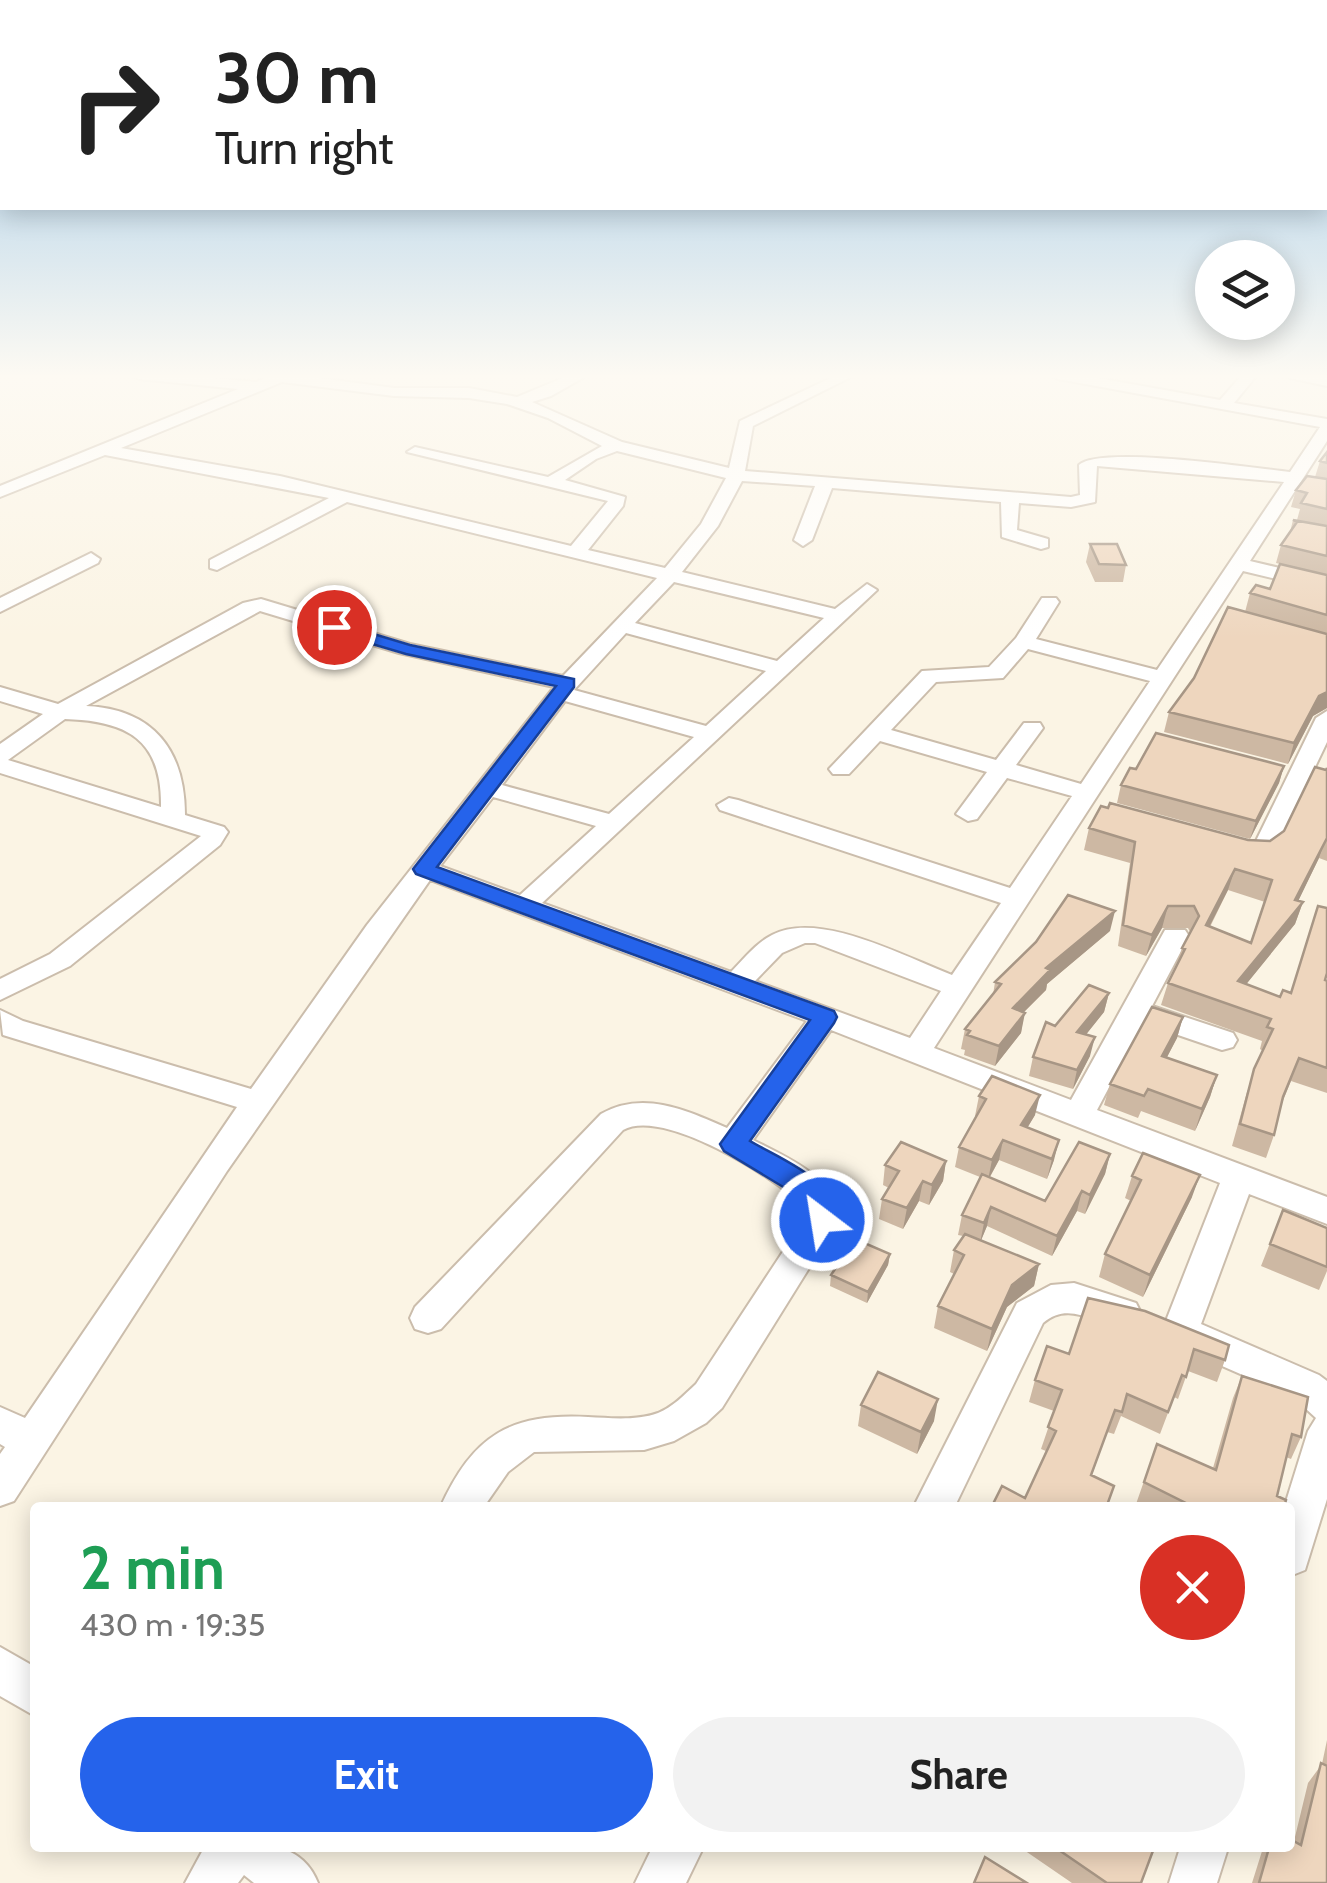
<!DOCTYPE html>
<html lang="en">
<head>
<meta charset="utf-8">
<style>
	:root { --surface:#fff; --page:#f2f2f2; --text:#222; --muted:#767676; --accent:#2563eb }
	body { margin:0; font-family:Cabin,sans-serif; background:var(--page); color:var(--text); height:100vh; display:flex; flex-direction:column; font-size:38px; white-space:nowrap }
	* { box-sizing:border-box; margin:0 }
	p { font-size:32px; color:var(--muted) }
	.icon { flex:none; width:55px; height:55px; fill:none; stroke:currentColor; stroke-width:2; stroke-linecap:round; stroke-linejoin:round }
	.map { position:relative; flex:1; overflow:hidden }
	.side { position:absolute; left:30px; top:1502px; width:1265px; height:350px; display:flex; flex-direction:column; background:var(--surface); border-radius:10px; box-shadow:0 5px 25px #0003 }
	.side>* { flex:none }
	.hud { position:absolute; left:0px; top:0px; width:1328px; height:210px; box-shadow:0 5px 25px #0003; background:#fff; color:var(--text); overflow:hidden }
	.tools { position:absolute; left:1195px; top:240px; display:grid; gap:20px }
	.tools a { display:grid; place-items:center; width:100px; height:100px; border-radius:50%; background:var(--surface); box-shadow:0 5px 25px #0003; font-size:50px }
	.pin { position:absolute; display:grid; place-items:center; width:85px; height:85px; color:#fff; margin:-42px; border:5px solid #fff; border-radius:50%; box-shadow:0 2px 10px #0007 }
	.me { position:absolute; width:110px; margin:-55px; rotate:329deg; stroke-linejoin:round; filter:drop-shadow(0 0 8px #0008) }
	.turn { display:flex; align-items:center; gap:35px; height:210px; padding:0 50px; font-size:45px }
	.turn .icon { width:130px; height:130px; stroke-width:2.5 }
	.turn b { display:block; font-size:70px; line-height:85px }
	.round { display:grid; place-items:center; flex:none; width:105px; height:105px; border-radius:52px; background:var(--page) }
	.overview { display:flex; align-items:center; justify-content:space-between; height:170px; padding:0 50px }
	h1 { font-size:60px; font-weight:700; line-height:75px; color:#1e9e55 }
	.button { display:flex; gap:20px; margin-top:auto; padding:20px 50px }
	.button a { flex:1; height:115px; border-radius:60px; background:var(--accent); color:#fff; font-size:40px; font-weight:700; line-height:115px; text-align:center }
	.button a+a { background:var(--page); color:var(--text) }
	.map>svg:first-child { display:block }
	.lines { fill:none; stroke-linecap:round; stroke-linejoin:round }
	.minor-casing { stroke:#cbbdac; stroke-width:4 }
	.minor { fill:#fff; fill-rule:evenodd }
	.wall { fill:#cdb8a3; fill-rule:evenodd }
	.shaded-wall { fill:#a79685 }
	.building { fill:#eed6be; stroke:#a79685; stroke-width:2.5; fill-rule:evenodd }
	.route { fill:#2563eb; stroke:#184099; stroke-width:2.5 }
</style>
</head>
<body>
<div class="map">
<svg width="1327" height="1883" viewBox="0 0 1327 1883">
	<rect width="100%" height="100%" fill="#fbf4e4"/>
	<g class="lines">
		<g class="minor-casing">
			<path id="minor" d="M132 375H182L256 382 273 375H297L394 388H469L517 397 570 375H588L551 396 532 402 622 442 729 468 740 421 837 375H855L753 426 745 471 1071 497 1080 495 1079 465C1100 445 1254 468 1290 472L1320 427 1058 379 1051 375H1081L1220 400 1242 375H1257L1234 403 1327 419V441L1250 561 1327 579V591L1243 571 934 1048 1071 1100 1165 930H1185L1189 936 1152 1006 1233 1033 1237 1040 1233 1047 1222 1050 1143 1023 1097 1110 1327 1197V1224L1249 1194 1201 1324 1319 1375 1327 1381V1499L1305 1570 1290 1576V1508H1284L1308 1431 1316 1418 1293 1397 1167 1342 1162 1331 1220 1183 831 1030 753 1140C788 1158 836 1177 839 1220L722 1408 706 1423 674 1441 644 1450 534 1452 508 1472 483 1508H440C473 1435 510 1413 588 1417 610 1418 636 1421 658 1413 673 1407 684 1395 696 1384L805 1218 804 1206C774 1177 663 1107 623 1130L441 1329 428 1333 415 1329 410 1318 415 1307 601 1114C643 1090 686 1110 727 1128L807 1021 430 880 227 1171 14 1501 0 1506V1454L5 1447 0 1444V1407L25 1418 237 1107 3 1035 0 1010 23 1021 251 1089 367 925 554 687 399 653 260 611 86 706C154 709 185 751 185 815L224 827 228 832 220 845 70 966 0 1000V979L50 954 201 836 0 773V744L43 714 0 701V687L58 704 243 603 261 599 410 644 563 676 657 578 347 502 217 570 210 568V560L329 498 105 455 0 497V486L238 389 139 379ZM282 382 394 396 469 398 507 404 548 418 602 446 548 477 415 447 407 452 608 501 571 546 280 476 121 448ZM617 451 726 478 701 524 665 568 588 550 623 506 625 497 565 480 596 459ZM1097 466 1284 482 1157 670 1036 639 1059 602 1056 598H1042L1016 638 989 667 922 671 829 769 833 774H849L880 741 987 772 956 814 968 821 977 819 1007 778 1072 796 1010 888 738 800 729 798 717 805 720 810 1001 903 952 975C905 957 819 910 772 935 756 943 744 959 731 972L542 903 877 590 867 584 835 609 682 572 718 526 742 481 815 486 794 540 803 546 812 540 832 488 1001 502 1002 537 1041 549 1048 547V539L1017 530 1019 503 1071 507 1095 502ZM674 582 824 618 777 661 635 623ZM626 633 766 671 706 726 574 690ZM1028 649 1150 681 1081 784 1016 765 1043 728 1040 723H1024L996 760 891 730 936 682 1003 678ZM565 701 694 737 609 814 502 785ZM65 719C127 721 162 739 161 807L8 760ZM493 797 596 826 520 895 440 866ZM805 943H815L941 991 910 1038 755 981 782 953Z
				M1288 375 1327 378V386L1290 378Z
				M91 553 100 559 98 563 0 612V598Z
				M1327 711V742L1274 853 1253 860 1228 853 1224 848 1228 843H1255L1316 718Z
				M1074 1283 1136 1303 1141 1313 1136 1323C1103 1335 1074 1296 1043 1323L954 1508H913L1017 1303 1051 1285Z
				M0 1647 35 1667V1716L0 1696Z
				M204 1848C250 1848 298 1833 318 1883H254L244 1875 238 1883H185Z
				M652 1848H703L686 1883H635Z
				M1180 1848H1228L1217 1883H1169Z"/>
		</g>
		<use href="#minor" class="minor"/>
	</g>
	<path class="wall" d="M1327 452V575L1276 563 1281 545 1290 532 1293 520H1297L1300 509 1291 507 1296 490 1315 477 1320 461Z
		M1090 544 1126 565 1123 582H1095L1086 562Z
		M1327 575V708L1313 716 1288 764 1164 732 1169 712 1245 612 1250 593Z
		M1284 766 1279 783 1250 839 1117 803 1121 785 1136 769Z
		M1327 768V861L1319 858 1298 901 1303 902 1295 924 1246 984 1280 997 1327 981V1093L1291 1081 1282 1103 1274 1135 1266 1158 1232 1146 1247 1092 1263 1051 1260 1049 1262 1041 1161 1005 1168 983 1176 966 1182 948 1190 932 1188 928H1162L1146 956 1118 946 1130 863 1084 850 1089 828 1270 841 1284 831ZM1228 890 1265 902 1251 943 1210 927Z
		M1110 931 1047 984 1046 990 1024 1012 1021 1033 995 1066 964 1055 965 1050 961 1049 965 1029 993 995 995 982Z
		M1109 993 1104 1012 1086 1034 1090 1056 1073 1089 1029 1076 1033 1057 1055 1026Z
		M1183 1017 1177 1038 1167 1057 1217 1075 1210 1097 1195 1131 1141 1111 1138 1118 1104 1105 1110 1084Z
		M979 1096 1035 1115 1027 1128 1054 1160 1047 1179 999 1160 990 1177 1045 1201 1110 1154 1105 1174 1085 1214 1077 1211 1052 1256 987 1226 981 1240 1039 1264 1034 1286 1007 1307 987 1351 934 1328 938 1306 954 1274 950 1272 954 1250 963 1236 958 1235 962 1215 980 1177 955 1167 959 1147 976 1116H975Z
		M946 1161 943 1181 929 1205 919 1201 903 1229 879 1219 882 1199 889 1188 883 1185 885 1165Z
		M1132 1176 1192 1197 1143 1297 1099 1277 1105 1254 1131 1201 1125 1198Z
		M1283 1210 1327 1228V1271L1319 1290 1261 1266Z
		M890 1254 888 1265 867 1303 830 1286 831 1275Z
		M1088 1298 1225 1360 1217 1382 1188 1371 1178 1399 1174 1397 1160 1434 1121 1416 1114 1434 1107 1432 1092 1475 1114 1486 1107 1507 1025 1498 1046 1451 1041 1449 1054 1411 1029 1402 1035 1380 1069 1354Z
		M1242 1376 1301 1437 1291 1459 1286 1457 1277 1496 1284 1508H1143L1136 1504 1157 1444 1213 1468 1233 1398Z
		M861 1405 934 1421 917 1454 858 1426Z
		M1327 1740V1883H1252L1263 1848H1290L1294 1841 1308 1783 1322 1764Z
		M1021 1848H1155L1141 1883H1072Z"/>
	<path class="shaded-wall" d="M1327 692V708L1313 716 1288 764 1294 743 1319 696Z
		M1284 766 1279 783 1250 839 1256 821Z
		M1326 837 1319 858 1290 918 1303 902 1295 924 1231 1003 1238 981 1295 900Z
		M1235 869 1228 890 1199 947 1206 925Z
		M1168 906 1162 928 1146 956 1152 935Z
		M1115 911 1110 931 1047 984 1046 990 1009 1027 1013 1008 1046 968Z
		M1109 993 1104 1012 1073 1051 1077 1032Z
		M1025 1013 1021 1033 995 1066 999 1046Z
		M1183 1017 1177 1038 1156 1078 1162 1056Z
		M1095 1037 1090 1056 1073 1089 1077 1070Z
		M1217 1075 1210 1097 1195 1131 1202 1109Z
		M1040 1095 1035 1115 1017 1145 1021 1125Z
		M1003 1140 999 1160 988 1180 992 1160Z
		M1059 1140 1054 1160 1047 1179 1052 1159Z
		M1110 1154 1105 1174 1085 1214 1090 1195Z
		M946 1161 943 1181 929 1205 932 1185Z
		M1200 1175 1192 1197 1143 1297 1150 1275Z
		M923 1181 919 1201 903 1229 907 1208Z
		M1082 1191 1077 1211 1052 1256 1057 1236Z
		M991 1207 987 1226 980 1243 984 1223Z
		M890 1254 888 1265 867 1303 868 1292Z
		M1039 1264 1034 1286 1007 1307 987 1351 992 1329 1012 1285Z
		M938 1399 934 1421 917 1454 921 1432Z"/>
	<path class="building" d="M1327 452V463L1320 461Z
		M1307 476 1327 479V509L1301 503 1307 493 1296 490Z
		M1293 520 1327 526V556L1281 545 1297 522Z
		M1090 544H1117L1126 565 1099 564Z
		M1280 564 1327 575V615L1250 593 1256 585 1270 589Z
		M1228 607 1327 634V692L1319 696 1294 743 1169 712 1194 678Z
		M1156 733 1284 766 1256 821 1121 785 1130 768 1136 769Z
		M1315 767 1326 770 1327 768V838L1295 900 1303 902 1238 981 1280 997 1283 990 1291 993 1318 906 1327 908V973L1325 980 1327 981V1068L1299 1058 1283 1097 1274 1135 1240 1124 1254 1069 1273 1029 1267 1027 1271 1019 1168 983 1185 949 1182 948 1199 916 1194 906H1168L1152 935 1123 925 1135 842 1089 828 1101 806 1108 808 1110 803 1248 840 1270 841 1284 831ZM1235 869 1272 880 1251 943 1206 925Z
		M1068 895 1115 911 1046 968 1050 970 1013 1008 1025 1013 999 1046 967 1035 970 1031 965 1029 1001 984 995 982 1036 942Z
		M1089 985 1109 993 1077 1032 1095 1037 1077 1070 1033 1057 1046 1022 1055 1026Z
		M1152 1007 1183 1017 1162 1056 1217 1075 1202 1109 1148 1089 1144 1096 1110 1084Z
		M992 1076 1040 1095 1021 1125 1059 1140 1052 1159 1003 1140 992 1160 959 1147 986 1099 979 1096Z
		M901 1142 946 1161 932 1185 923 1181 907 1208 882 1199 899 1171 885 1165Z
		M1079 1142 1110 1154 1090 1195 1082 1191 1057 1236 991 1207 984 1223 962 1215 982 1174 1045 1201Z
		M1143 1153 1200 1175 1150 1275 1105 1254 1141 1180 1132 1176Z
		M1283 1210 1327 1228V1267L1270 1244Z
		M965 1234 1039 1264 1012 1285 992 1329 938 1306 964 1255 954 1250Z
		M855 1239 890 1254 868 1292 831 1275Z
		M1088 1298 1145 1311 1229 1345 1225 1360 1194 1349 1186 1377 1182 1375 1168 1412 1127 1394 1122 1412 1115 1410 1091 1475 1114 1486 1106 1508H991L1002 1486 1025 1498 1056 1431 1048 1427 1062 1390 1035 1380 1047 1346 1069 1354Z
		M878 1372 938 1399 921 1432 861 1405Z
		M1242 1376 1308 1397 1301 1437 1292 1434 1277 1496 1286 1500 1284 1508H1196L1144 1482 1157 1444 1216 1470Z
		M1321 1763 1327 1766V1883H1259L1269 1848H1290V1839L1301 1845Z
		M1056 1848H1154L1141 1883H1107Z
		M985 1857 1027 1883H974Z"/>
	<linearGradient id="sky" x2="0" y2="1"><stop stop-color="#95c3e6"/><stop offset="0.59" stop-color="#fdfaf3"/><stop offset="1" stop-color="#fdfaf3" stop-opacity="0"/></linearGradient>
	<rect width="1327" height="638" fill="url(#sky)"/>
	<path class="route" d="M334 622 410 645 574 679V687L437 867 834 1011 837 1017 834 1023 750 1141C778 1158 854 1187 832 1228L822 1231 812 1228 803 1199 724 1151 720 1144 810 1020 416 874 413 869 556 686 406 654 328 631 326 627Z"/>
</svg>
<div class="tools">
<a><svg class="icon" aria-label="layers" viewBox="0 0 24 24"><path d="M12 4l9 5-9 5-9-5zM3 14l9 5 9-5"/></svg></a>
</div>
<div class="pin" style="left:334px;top:627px;background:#d93025"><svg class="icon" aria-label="arrive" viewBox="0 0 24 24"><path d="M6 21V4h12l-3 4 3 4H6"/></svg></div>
<svg class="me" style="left:822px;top:1220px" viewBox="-20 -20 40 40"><circle r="17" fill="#2563eb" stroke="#fff" stroke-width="3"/><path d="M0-11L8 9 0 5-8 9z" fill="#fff"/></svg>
<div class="hud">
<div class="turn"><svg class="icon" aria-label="right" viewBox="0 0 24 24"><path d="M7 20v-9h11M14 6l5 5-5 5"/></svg><div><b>30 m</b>Turn right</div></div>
</div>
<section class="side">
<div class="overview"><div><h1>2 min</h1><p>430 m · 19:35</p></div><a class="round" style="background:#d93025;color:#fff"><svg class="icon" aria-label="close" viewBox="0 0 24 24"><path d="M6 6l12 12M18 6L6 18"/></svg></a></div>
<div class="button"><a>Exit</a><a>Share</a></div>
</section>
</div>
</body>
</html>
